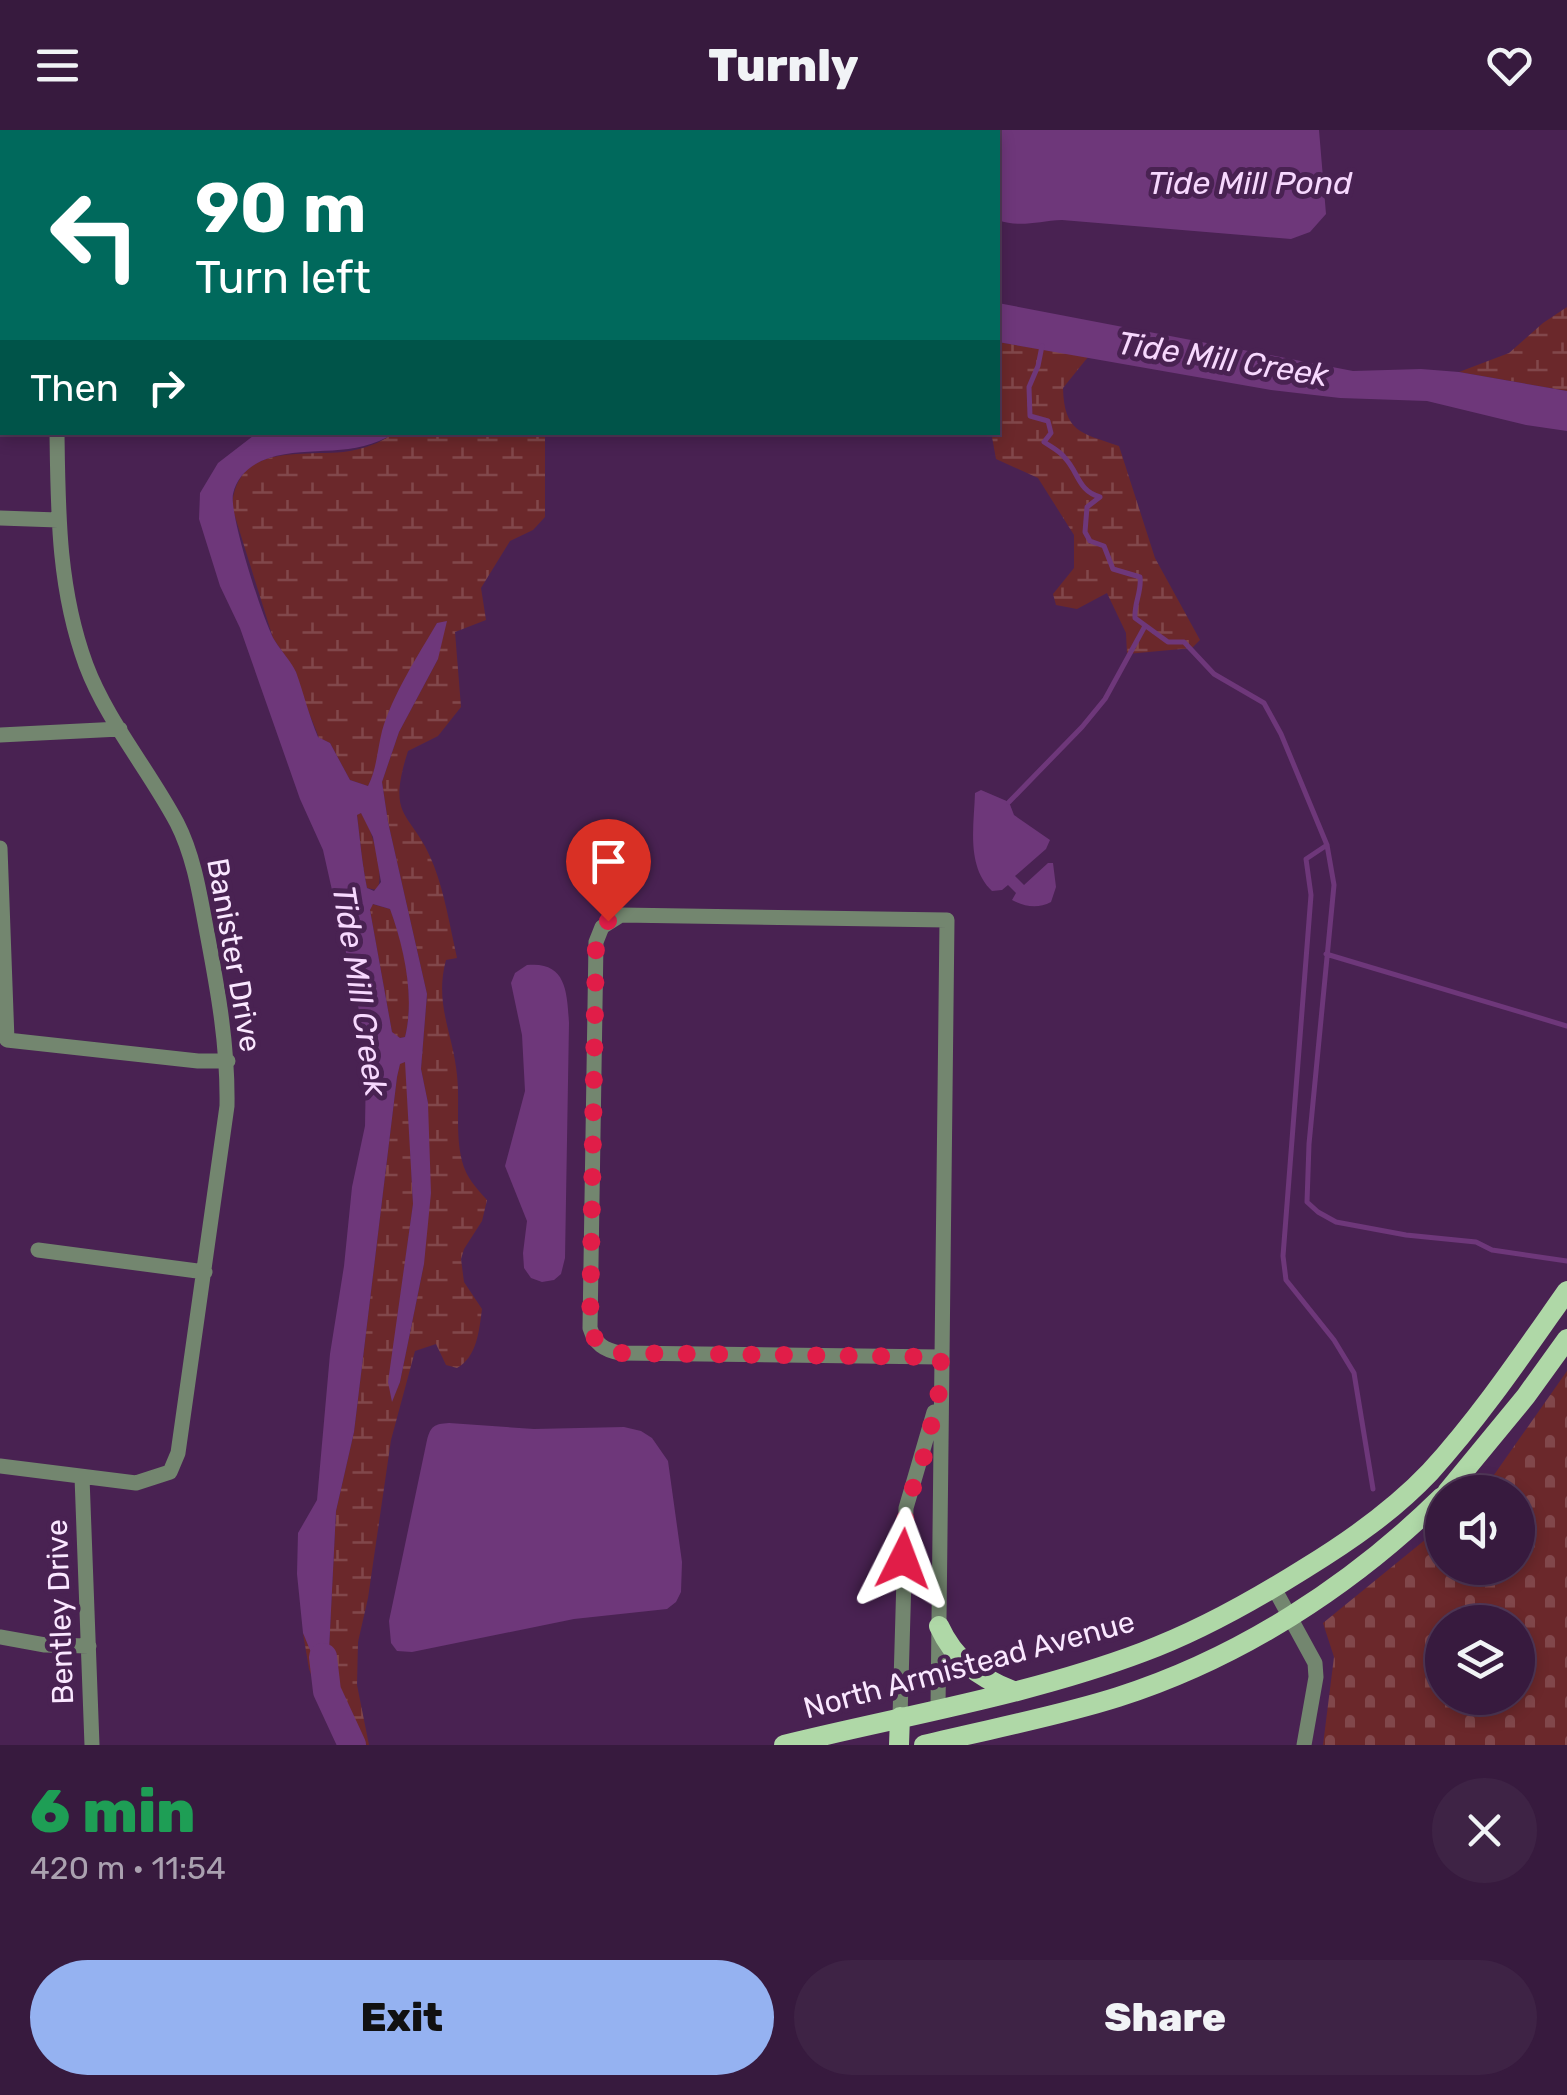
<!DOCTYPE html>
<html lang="en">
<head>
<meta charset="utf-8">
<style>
	:root { --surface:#371a3e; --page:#3e2345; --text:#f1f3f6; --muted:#aaa1b0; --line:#513858; --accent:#95b2f1 }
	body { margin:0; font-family:Rubik,sans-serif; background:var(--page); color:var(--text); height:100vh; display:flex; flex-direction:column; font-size:38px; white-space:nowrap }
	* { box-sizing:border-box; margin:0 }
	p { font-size:32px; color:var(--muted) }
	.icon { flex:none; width:55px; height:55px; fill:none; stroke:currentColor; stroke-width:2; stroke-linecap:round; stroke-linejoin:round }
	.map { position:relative; height:1615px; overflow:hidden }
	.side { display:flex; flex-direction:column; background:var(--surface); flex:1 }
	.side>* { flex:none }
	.banner { position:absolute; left:0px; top:0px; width:1000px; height:305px; box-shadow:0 5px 15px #0003,0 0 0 2px var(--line); background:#00695c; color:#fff; overflow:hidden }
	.tools { position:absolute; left:1425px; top:1345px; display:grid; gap:20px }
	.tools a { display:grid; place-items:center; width:110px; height:110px; border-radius:50%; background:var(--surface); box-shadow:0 5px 15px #0003,0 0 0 2px var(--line); font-size:50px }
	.pin { position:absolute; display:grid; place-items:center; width:85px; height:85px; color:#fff; margin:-102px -42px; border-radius:50% 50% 50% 0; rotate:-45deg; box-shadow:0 0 10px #0007 }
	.pin .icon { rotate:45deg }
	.me { position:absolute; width:110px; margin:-55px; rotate:3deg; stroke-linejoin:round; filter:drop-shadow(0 0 8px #0008) }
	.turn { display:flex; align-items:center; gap:35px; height:210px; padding:0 30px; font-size:45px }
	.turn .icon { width:130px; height:130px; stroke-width:2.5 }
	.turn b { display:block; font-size:70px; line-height:85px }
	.then { display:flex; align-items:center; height:95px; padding:0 30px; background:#0003; gap:20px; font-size:38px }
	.round { display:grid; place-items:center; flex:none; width:105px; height:105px; border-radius:52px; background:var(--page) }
	.overview { display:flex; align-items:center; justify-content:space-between; height:170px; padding:0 30px }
	h1 { font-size:60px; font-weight:800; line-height:75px; color:#1e9e55 }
	.primary-button { display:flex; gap:20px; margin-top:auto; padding:20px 30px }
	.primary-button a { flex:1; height:115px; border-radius:60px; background:var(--accent); color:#111; font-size:40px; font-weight:800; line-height:115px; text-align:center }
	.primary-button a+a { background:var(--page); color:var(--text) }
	header { display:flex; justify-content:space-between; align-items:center; height:130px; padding:0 30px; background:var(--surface); font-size:45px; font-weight:800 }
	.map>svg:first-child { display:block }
	.wetland { fill:url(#wetland-marsh) }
	.cemetery { fill:url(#cemetery-stones); fill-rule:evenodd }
	.water { fill:#6e377a; fill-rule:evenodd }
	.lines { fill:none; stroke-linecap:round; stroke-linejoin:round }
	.stream { stroke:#6e377a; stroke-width:5 }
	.river { stroke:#6e377a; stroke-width:28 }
	.minor { stroke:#73866f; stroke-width:15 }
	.major { stroke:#afd8a7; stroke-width:20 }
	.route { stroke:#e11d48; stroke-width:18; stroke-dasharray:0 32.4 }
	.labels { text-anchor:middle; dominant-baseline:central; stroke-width:10; stroke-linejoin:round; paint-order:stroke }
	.street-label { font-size:30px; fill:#fae7ff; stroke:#492252 }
	.water-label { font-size:32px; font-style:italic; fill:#f7d8fe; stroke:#492252 }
</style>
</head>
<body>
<header><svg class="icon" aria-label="menu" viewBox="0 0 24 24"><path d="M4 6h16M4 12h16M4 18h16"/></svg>Turnly<svg class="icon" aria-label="heart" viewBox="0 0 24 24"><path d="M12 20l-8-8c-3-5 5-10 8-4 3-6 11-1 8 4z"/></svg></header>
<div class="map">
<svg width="1567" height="1615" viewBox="0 0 1567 1615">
	<defs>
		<pattern id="wetland-marsh" width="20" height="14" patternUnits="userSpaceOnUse" patternTransform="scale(2.5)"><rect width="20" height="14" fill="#6b282b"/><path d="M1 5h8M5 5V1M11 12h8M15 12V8" fill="none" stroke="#81474b"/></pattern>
		<pattern id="cemetery-stones" width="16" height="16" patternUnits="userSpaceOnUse" patternTransform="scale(2.5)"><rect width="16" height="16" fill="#6b282b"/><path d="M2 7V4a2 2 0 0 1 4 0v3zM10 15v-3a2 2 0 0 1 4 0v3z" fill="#81474b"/></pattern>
	</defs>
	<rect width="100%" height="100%" fill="#492252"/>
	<path class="wetland" d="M1567 177V261L1459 242 1509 223 1543 193Z
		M998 212 1088 227 1063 258C1064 302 1081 303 1119 316L1155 428 1200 510 1192 518 1127 524 1126 503 1107 463 1077 479 1056 475 1053 464 1074 438V405L1038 348 996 329 992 307 998 302Z
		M394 303H545V387L533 400 510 411 481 458 486 490 455 502 461 577 438 606 408 621C385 693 413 680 434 736 445 765 450 797 457 828L446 830C434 874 453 903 457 945 460 974 455 1003 462 1031 466 1047 476 1058 487 1070L482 1091 464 1119 461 1129 464 1152 482 1179C479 1201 477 1227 457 1238L446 1235 436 1214 415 1221 391 1310 368 1468 358 1512 357 1555 369 1615H339L309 1539 303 1503 327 1558 336 1381 354 1302 397 947 400 933 406 932 413 1074 389 1251 392 1271 400 1252 424 1134 428 973 421 939 427 864 388 692 382 652 399 602 438 529 437 493 383 601 376 640 368 656 350 650 330 613 319 608 300 560 296 542 273 508 232 377C236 314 298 326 343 322 362 320 380 313 394 303Z
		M361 683C372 697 385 744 377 760L367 758C362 733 360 709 357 684Z
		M372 774 390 779C405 817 415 867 405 907L399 908 392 902 370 780Z"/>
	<path class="cemetery" d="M1567 1241V1615H1323L1334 1527 1323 1493 1442 1396V1438H1518V1362H1482ZM1442 1492H1518V1568H1442Z"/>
	<path class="water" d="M915 0H1319L1326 84 1310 102 1291 109 1062 90C1038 91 1020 98 998 90V2Z
		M998 173 1353 241 1421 239 1459 242 1567 261V301L1526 295 1427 271 1340 268 1271 260 998 212Z
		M266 303H394C355 329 311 315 269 328 251 334 237 346 233 364 229 384 263 491 275 511 281 521 291 531 296 542 304 564 309 586 318 607L330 613 350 650 368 656C377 638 377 621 382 601 393 564 417 527 437 493L447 491 438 529 399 602 382 652 388 692 427 864 421 939 428 973 431 1063 424 1134 400 1252 392 1272 388 1252 413 1074 405 932 400 934 397 947 354 1302 336 1381 327 1561 303 1503 297 1444 298 1403 317 1370 330 1224 344 1136 352 1057 365 996 366 937 360 885 323 720 300 669 240 498 220 456 199 389 200 363 218 333 253 306ZM361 683 373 707 381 752 374 761 367 758C362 733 360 709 357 685ZM373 774 390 779C404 817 415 867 405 907L400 908 392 902 370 780Z
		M981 660 1009 672 1014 685 1050 710 1046 719 1015 746 1024 755 1048 733H1053L1056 757 1051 772C1038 779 1025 777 1012 770L1016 763 1008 755 1002 760 992 761C966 736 974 696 975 663Z
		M527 835C566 831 567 861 569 893L565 1128 561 1144 554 1150 542 1152 531 1148 524 1138 523 1123 527 1091 505 1036 525 961 522 905 511 853 515 843Z
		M449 1293 534 1299 624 1297 641 1301 652 1308 668 1331 682 1432 681 1462 676 1472 667 1479 574 1489 412 1522 397 1521 391 1513 389 1491 427 1310C431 1296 434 1294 449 1293Z"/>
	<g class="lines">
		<path class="stream" d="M1042 216 1038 236 1029 257 1030 286 1048 291 1051 303 1044 312C1051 317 1060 321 1065 328 1079 343 1078 361 1100 367L1087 377 1085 402 1090 411 1104 416 1113 439 1140 447C1142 462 1134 472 1135 488L1168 512H1184L1214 544 1264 573 1281 604 1327 715 1334 755 1309 1014 1307 1072 1318 1082 1336 1092 1406 1105 1476 1112 1492 1120 1567 1131
			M1009 672 1082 597 1105 569 1145 496
			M1327 715 1306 729 1311 765 1283 1126 1286 1150 1334 1210 1354 1243 1373 1359
			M1326 824 1567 896"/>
		<path class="river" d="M323 1527 327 1561 352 1615"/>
		<path class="minor" d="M230 0 231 2
			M0 7 2 14
			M0 157 2 156
			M0 388 58 390
			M0 605 120 599
			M0 718 7 910 198 931H228
			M38 1120 205 1142
			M0 1336 136 1353 170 1342 178 1323 227 976C228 916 218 861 207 803 200 766 194 726 177 693 149 640 107 591 86 535 58 459 58 382 57 302
			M82 1347 92 1615
			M1274 1458 1315 1533 1316 1547 1304 1615
			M0 1507 45 1515 89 1516
			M938 1578 947 790 621 785 602 797 596 812 590 1198C595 1214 604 1220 620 1223L941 1227
			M900 1587 906 1378 934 1282"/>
		<path class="major" d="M1447 1362 1526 1266 1567 1209
			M939 1496C954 1529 978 1547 1011 1560
			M784 1615C902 1586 1029 1565 1143 1522 1200 1501 1253 1471 1304 1439 1350 1411 1393 1381 1430 1342 1481 1286 1524 1222 1567 1161
			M899 1615 900 1587
			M924 1615C989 1599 1055 1587 1118 1567 1240 1528 1351 1456 1442 1367"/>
	</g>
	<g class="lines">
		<path class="route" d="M608 791 596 812 590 1198C596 1214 603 1220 620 1223L941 1227 940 1258 924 1326 906 1378 903 1429"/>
	</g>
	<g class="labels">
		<g class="street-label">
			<text transform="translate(234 825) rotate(80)">Banister Drive</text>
			<text transform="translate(60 1482) rotate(-92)">Bentley Drive</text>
			<text transform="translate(969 1535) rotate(-15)">North Armistead Avenue</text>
		</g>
		<g class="water-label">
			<text x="1250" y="53">Tide Mill Pond</text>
			<text transform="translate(1223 229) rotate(9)">Tide Mill Creek</text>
			<text transform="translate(360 861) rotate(81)">Tide Mill Creek</text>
		</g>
	</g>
</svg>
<div class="tools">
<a><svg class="icon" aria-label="sound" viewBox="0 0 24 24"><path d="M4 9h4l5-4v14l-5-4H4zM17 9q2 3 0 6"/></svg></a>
<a><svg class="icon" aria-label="layers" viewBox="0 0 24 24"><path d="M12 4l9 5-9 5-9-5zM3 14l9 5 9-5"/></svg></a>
</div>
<div class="pin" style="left:608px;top:791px;background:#d93025"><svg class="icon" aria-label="arrive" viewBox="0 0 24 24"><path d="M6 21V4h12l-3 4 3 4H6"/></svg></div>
<svg class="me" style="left:903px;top:1429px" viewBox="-20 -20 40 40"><path d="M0-17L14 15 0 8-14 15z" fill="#e11d48" stroke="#fff" stroke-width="4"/></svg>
<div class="banner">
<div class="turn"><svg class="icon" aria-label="left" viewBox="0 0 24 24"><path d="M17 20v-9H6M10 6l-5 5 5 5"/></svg><div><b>90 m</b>Turn left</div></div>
<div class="then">Then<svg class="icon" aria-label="right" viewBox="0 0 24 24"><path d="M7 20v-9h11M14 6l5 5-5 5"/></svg></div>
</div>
</div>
<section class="side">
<div class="overview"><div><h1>6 min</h1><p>420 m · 11:54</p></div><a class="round"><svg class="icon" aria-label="close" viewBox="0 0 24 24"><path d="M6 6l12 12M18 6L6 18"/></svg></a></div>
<div class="primary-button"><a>Exit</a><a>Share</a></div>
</section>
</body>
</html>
